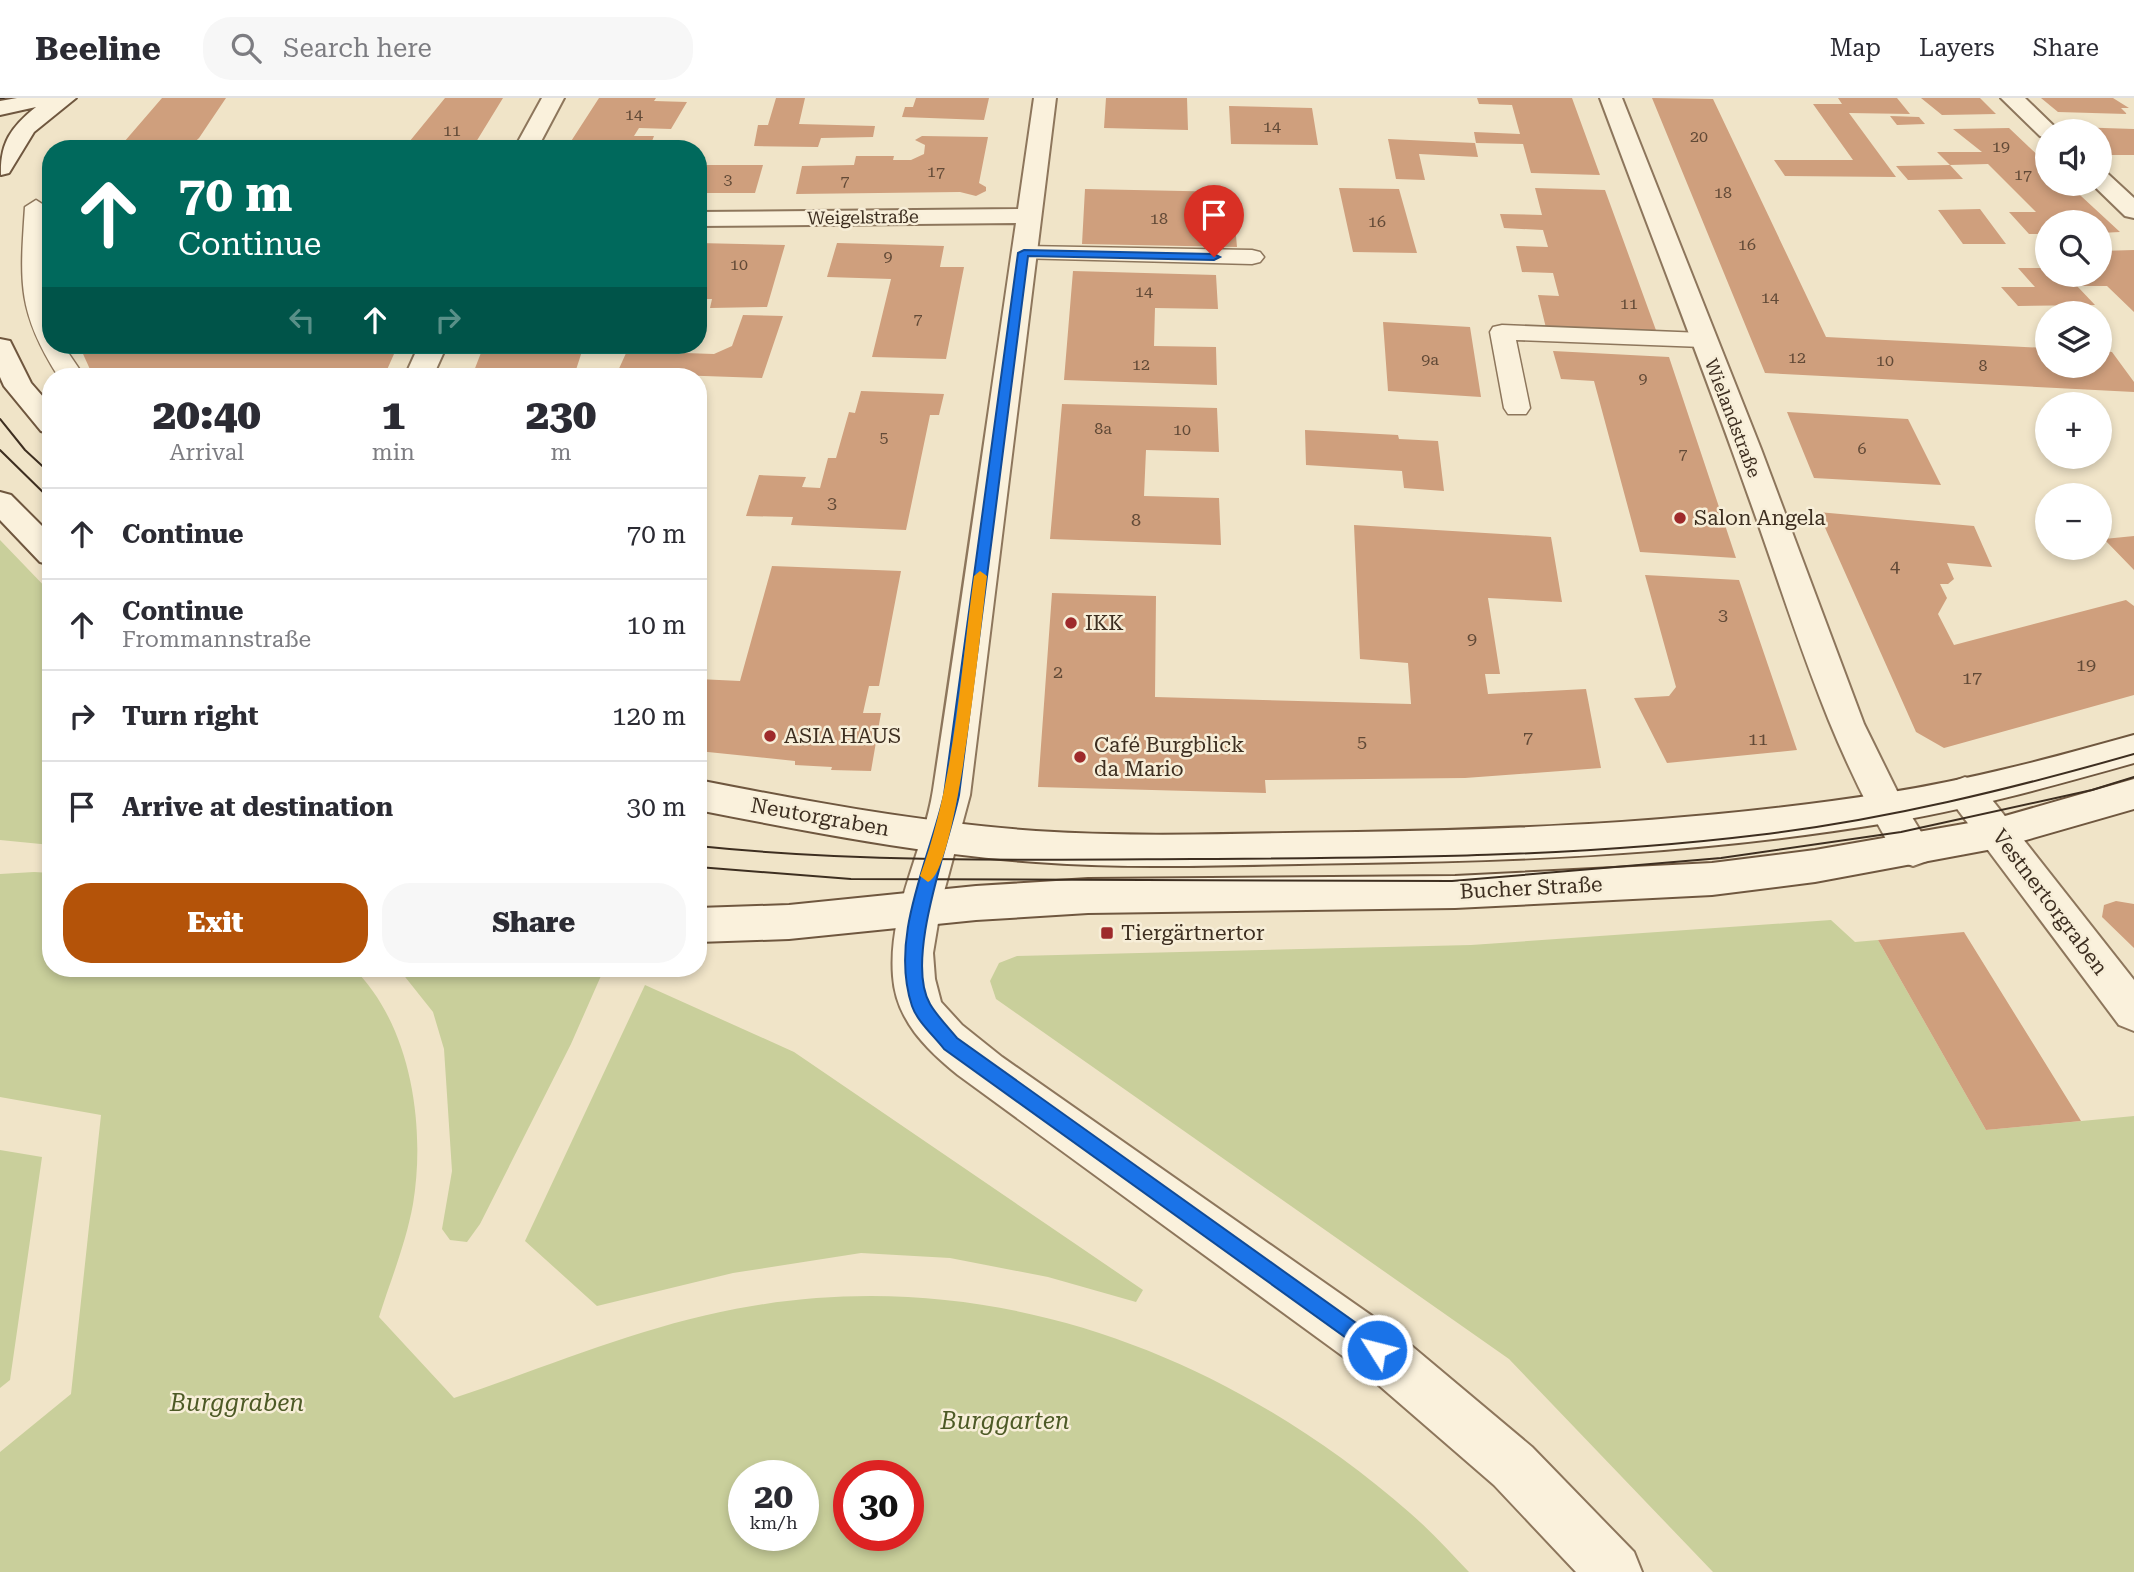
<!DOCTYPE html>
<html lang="en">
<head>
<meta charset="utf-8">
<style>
	:root { --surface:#fff; --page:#f7f7f7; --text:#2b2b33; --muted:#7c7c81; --line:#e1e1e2; --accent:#b45309 }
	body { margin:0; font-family:"Roboto Serif",serif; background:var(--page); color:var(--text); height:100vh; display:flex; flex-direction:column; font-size:26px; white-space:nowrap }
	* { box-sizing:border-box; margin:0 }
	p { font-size:23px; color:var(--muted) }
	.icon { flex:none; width:38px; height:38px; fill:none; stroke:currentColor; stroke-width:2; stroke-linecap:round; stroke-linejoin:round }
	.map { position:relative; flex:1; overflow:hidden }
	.drawer { position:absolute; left:42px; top:270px; width:665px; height:609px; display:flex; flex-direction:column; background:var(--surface); border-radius:28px; box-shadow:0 4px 10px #0003 }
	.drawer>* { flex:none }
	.top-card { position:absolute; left:42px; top:42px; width:665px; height:214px; border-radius:28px; box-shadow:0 4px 10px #0003; background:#00695c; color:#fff; overflow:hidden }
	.tools { position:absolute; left:2035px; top:21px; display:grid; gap:14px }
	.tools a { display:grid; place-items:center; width:77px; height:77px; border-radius:50%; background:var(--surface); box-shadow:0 4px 10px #0003; font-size:35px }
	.speed { position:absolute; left:728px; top:1362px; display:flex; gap:14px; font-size:35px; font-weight:700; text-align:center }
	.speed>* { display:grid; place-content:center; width:91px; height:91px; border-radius:50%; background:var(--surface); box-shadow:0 4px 10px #0003; line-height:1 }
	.speed small { font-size:18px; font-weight:400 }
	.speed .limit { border:10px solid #d22; background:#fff; color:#111 }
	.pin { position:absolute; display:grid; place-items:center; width:60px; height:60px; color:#fff; margin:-72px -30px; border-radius:50% 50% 50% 0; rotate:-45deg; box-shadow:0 0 7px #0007 }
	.pin .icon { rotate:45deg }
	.me { position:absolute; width:77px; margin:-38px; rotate:306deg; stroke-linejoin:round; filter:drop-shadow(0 0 5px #0008) }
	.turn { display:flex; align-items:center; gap:24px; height:147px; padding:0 21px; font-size:32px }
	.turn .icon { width:91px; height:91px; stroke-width:2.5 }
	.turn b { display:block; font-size:49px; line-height:60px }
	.lanes { display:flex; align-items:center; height:66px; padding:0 21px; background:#0003; justify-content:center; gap:35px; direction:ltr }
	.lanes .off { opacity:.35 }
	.eta { display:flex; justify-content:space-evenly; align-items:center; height:119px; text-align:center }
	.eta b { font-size:42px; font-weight:800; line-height:49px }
	.button { display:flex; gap:14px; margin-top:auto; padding:14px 21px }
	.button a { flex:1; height:80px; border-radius:28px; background:var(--accent); color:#fff; font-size:28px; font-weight:800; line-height:80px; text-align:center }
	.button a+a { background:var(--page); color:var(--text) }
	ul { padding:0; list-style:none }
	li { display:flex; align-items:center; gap:21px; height:91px; padding:0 21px; border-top:2px solid var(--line) }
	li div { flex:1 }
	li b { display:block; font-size:26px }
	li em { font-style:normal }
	header { display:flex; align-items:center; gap:42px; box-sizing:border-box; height:98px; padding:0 35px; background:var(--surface); border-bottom:2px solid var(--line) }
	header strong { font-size:33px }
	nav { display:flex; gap:38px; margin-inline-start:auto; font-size:24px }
	.search { width:490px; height:63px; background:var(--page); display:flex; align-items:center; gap:18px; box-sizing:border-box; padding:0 24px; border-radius:28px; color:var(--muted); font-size:26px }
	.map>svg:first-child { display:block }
	.green { fill:#c9cf9b; fill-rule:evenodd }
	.building { fill:#cf9f7d }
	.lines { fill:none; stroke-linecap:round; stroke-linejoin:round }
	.lane-casing { stroke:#8d765c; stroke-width:3 }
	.street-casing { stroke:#8d765c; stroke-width:4 }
	.secondary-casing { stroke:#6f573f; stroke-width:4 }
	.lane { fill:#faf1dc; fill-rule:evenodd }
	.street { fill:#faf1dc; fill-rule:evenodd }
	.secondary { fill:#faf1dc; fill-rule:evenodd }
	.tram { stroke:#3d2e20; stroke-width:2 }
	.route { fill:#1a73e8; stroke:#114b97; stroke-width:2 }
	.slow { fill:#f59e0b }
	.poi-dot { fill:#9e2a2b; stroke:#f7eed8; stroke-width:2.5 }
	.labels { text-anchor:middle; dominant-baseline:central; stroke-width:5; stroke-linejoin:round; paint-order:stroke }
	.far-number-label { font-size:16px; fill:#624a37 }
	.far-street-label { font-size:18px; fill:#3d2e20; stroke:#f7eed8 }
	.number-label { font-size:18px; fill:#624a37 }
	.poi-label { font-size:21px; fill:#3d2e20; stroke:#f7eed8; text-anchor:start }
	.street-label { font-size:21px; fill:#3d2e20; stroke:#f7eed8 }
	.near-park-label { font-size:24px; font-style:italic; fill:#4d5a26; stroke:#f7eed8 }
</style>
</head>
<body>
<header>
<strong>Beeline</strong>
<div class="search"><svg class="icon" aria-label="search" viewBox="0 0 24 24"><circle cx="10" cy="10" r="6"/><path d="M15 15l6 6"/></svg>Search here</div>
<nav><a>Map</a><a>Layers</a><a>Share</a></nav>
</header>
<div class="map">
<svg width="2134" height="1474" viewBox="0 0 2134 1474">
	<rect width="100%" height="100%" fill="#f0e4c8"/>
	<path class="green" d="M0 442 51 495V747L0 742Z
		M34 774 51 775V870H353C411 926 426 1028 413 1106 406 1145 391 1181 379 1219L454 1300C553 1267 648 1225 752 1208 995 1167 1228 1256 1410 1415 1431 1433 1450 1454 1469 1474H0V1354L71 1296 101 1017 0 999V776ZM803 1377V1437H744V1377ZM908 1377V1437H849V1377Z
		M1831 822 1855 844 1878 842 1986 1032 2134 1018V1474H1713L1509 1261 996 901 990 883 999 865 1017 858 1471 847Z
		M398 870 604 871 571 946 480 1126 467 1144 450 1142 442 1131 452 1073 444 951 433 914Z
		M645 887 794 954 1143 1192 1136 1204 1048 1179 950 1160 861 1155 733 1175 597 1208 525 1143Z
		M0 1052 42 1059 10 1282 0 1290Z"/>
	<path class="building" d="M162 0H226L199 40 187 51H118Z
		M445 0H503L476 44H490L487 51 405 49Z
		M599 0H656L654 3 687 4 671 31 639 30 634 38H654L649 51H566Z
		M776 0H805L799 26 875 28 873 39 821 40 818 49 754 48 758 27H768Z
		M916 0H989L984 22 902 19 905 9H913Z
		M1106 0H1187L1188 32 1104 30Z
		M1477 0H1572L1600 77 1531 75 1523 46 1476 45 1474 34 1520 36 1512 7 1479 6Z
		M1652 0 1713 1 1826 239 2045 250 2042 245H2048V268H2100V253L2112 254 2134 284V294L1765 275Z
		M1838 0H1897L1910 16 1849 15 1896 79 1785 78 1774 62H1853L1813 6H1842Z
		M1921 0H1980L1996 16 1942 17Z
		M2041 0H2113L2129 10H2121L2127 16 2058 14Z
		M1229 8 1312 10 1318 47 1231 46Z
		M1890 18 1919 19 1925 26 1897 27Z
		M2073 29 2134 31V57H2104L2100 54V33H2077Z
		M2009 30 2048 67V86H2068L2120 134 2100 135V124H2048V136H2029L2009 114H2036L1988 66 1950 67 1963 81 1908 82 1896 68 1950 67 1937 54H1982L1953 31Z
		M922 38 988 39 979 85 986 89V93L976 98 960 94 796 96 802 68 854 67 856 58H894L893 62H911L924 56 925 47 915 42Z
		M1388 41 1475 45 1478 59 1419 56 1425 82 1396 81Z
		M698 67H763L755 95H698Z
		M1339 90 1399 91 1417 155 1353 154Z
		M1535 90 1605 92 1657 235 1546 230 1538 197 1559 198 1553 175 1522 174 1516 148 1548 149 1543 132 1504 130 1500 116 1542 117Z
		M1085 91 1232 94 1237 149 1082 146Z
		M1980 111 2006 146H1963L1938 112Z
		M698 145 785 147 767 209 710 210 712 201H698Z
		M837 145 944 148 940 169H964L946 261 872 259 891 181 827 179Z
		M2134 152V214L2107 188H2077L2095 207 2018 208 2001 189H2035L2018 170H2048V177H2100V153Z
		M1073 173 1216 177 1218 211 1155 210 1154 248 1216 249 1217 287 1064 282Z
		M743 217 783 218 762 280 617 275 627 253 714 256 732 248Z
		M1383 224 1470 229 1481 299 1388 293Z
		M79 247H168L169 250 398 247 386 274 312 278H93Z
		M484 247H584L574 278H472Z
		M1553 253 1669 259 1736 460 1640 454 1594 283 1561 281Z
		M861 293 944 296 939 317H930L906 432 791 427 793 419 746 418 759 377 806 379 802 389 820 390 828 360H836L849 314 855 315Z
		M1062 306 1217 310 1219 354 1146 352 1144 398 1219 400 1221 447 1050 441Z
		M1787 314 1908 321 1941 387 1814 380Z
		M1305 332 1398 337 1399 341 1438 343 1444 393 1404 390 1402 373 1306 367Z
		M1818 414 1974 428 1992 469 1947 465 1954 481 1948 486H1940L1947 500 1938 516 1954 547 2126 502 2134 508V597L1944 650 1916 634Z
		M1354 427 1551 439 1562 504 1488 500 1500 576H1485L1488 596 1586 591 1601 670 1465 680 1265 682 1266 695 1038 689 1052 495 1156 498 1155 599 1411 606 1408 565 1360 561Z
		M2134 438V472L2104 441Z
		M772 468 901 473 879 588H869L863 615H881L871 673 831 672 832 669 795 667V663L698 653V581L740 583Z
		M1645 477 1739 482 1797 652 1667 665 1634 600 1669 598 1676 589Z
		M2116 803 2134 806V850L2102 819 2104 807Z
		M1964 834 2081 1023 1986 1032 1878 842Z"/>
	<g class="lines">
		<g class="lane-casing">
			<path id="lane" d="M36 102 47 109 44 179 51 216V247H63L84 278H58C17 213 20 184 25 109Z
				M1024 148 1252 152 1260 154 1264 159 1260 164 1252 166 1016 160 1013 155 1016 150Z
				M1502 227 1703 235 1712 237 1715 242 1712 247 1703 249 1516 242 1530 310 1526 316H1508L1504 310 1490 234 1493 229Z"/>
		</g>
		<g class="street-casing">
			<path id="street" d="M542 0H564L537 51H514Z
				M1034 0H1056L970 697 942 801 933 855 935 881 941 904 962 927 1002 959 1395 1234 1532 1349 1634 1454 1642 1474H1576L1494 1387 1359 1270 958 977C926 951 896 922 893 878 888 812 923 756 933 692 962 504 988 314 1016 125L698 128V114L1018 111Z
				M1600 0H1622L1761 351 1864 626 1901 701 1932 752 1927 763 1913 768 1899 763C1826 643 1795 527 1748 397 1701 264 1649 132 1600 0Z
				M2001 0H2025L2059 33H2048V40L2040 38Z
				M2100 74 2108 76 2134 100V120L2125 118 2092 86H2100Z
				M419 247H447L433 278H405Z
				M1965 679 1978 684 2134 882V933L2119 927 1952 704 1946 694 1952 684Z"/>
		</g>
		<g class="secondary-casing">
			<path id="secondary" d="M17 0H76L34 34 9 75 1 77C0 45 11 29 36 9L0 17V3Z
				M0 241 10 243 31 285 51 308V336L41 333 4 288 0 279Z
				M0 394 11 397 51 437V467L40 464 0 422Z
				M2134 637V665C2052 688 1970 711 1886 725 1711 754 1534 763 1357 765 1250 766 1142 772 1036 764 922 756 810 734 698 712V682C810 704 923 725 1036 733 1142 740 1250 735 1357 734 1534 731 1711 723 1886 695 1970 682 2052 660 2134 637Z
				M2134 681V711L1998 750 1815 784 1712 797 1455 810 1088 815 976 822 789 841 698 844V810L789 807 976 788 1088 781 1455 778 1712 765 1815 752 1998 720Z"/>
		</g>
		<use href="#lane" class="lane"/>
		<use href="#street" class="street"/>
		<use href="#secondary" class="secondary"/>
		<path class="tram" d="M0 0H4
			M0 321 25 352 51 376
			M0 352 51 402
			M698 748C862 765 1027 762 1192 761 1380 760 1570 760 1758 737 1885 722 2011 691 2134 656
			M698 769 851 781 1452 783 1721 760 1901 734 2092 692 2134 679"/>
	</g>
	<path class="route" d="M1024 152 1214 156 1220 159 1214 162 1028 158 959 697C949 746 904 862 930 906 937 918 948 929 957 940L1384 1245 1387 1252 1384 1259 1377 1262 944 951C934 938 917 923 912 908 889 839 929 763 944 697L1018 155Z"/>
	<path class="slow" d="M980 473 987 478C982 519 958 774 928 784L920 778C955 683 960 577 974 478Z"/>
	<g class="poi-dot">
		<circle cx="1680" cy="420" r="7"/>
		<circle cx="1071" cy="525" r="7"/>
		<circle cx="770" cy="638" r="7"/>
		<circle cx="1080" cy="659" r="7"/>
		<rect x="1100" y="828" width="14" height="14" rx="3.5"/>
	</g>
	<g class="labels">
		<g class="far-number-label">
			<text x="634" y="16">14</text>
			<text x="1272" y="28">14</text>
			<text x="452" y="32">11</text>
			<text x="1699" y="38">20</text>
			<text x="2001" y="48">19</text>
			<text x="936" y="73">17</text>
			<text x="2023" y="76">17</text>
			<text x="728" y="81">3</text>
			<text x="845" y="82">7</text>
			<text x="1723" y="94">18</text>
			<text x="1159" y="120">18</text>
			<text x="1377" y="123">16</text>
			<text x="1747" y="146">16</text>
			<text x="888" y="158">9</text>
			<text x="739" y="166">10</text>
			<text x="1144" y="193">14</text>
			<text x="1770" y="199">14</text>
			<text x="1629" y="205">11</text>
			<text x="918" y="220">7</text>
			<text x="1797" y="259">12</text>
			<text x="1430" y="261">9a</text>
			<text x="1885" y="262">10</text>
			<text x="1141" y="266">12</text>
			<text x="1983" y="267">8</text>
			<text x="1643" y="280">9</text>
			<text x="1103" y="330">8a</text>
			<text x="1182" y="331">10</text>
			<text x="884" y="339">5</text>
			<text x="1862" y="350">6</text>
			<text x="1683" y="355">7</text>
		</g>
		<g class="far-street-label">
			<text transform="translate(863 119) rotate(-1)">Weigelstraße</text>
			<text transform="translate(1733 320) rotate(69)">Wielandstraße</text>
		</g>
		<g class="number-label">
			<text x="832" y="404">3</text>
			<text x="1136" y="421">8</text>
			<text x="1895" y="467">4</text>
			<text x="1723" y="516">3</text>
			<text x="1472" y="540">9</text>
			<text x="2086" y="566">19</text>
			<text x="1058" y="573">2</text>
			<text x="1972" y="579">17</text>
			<text x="1528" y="639">7</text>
			<text x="1758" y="640">11</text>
			<text x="1362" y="643">5</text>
		</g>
		<g class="poi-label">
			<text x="1694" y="420">Salon Angela</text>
			<text x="1085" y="525">IKK</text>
			<text x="784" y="638">ASIA HAUS</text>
			<text x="1094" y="647">Café Burgblick<tspan x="1094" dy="24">da Mario</tspan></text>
			<text x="1121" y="835">Tiergärtnertor</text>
		</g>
		<g class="street-label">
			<text transform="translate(820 719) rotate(10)">Neutorgraben</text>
			<text transform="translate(1531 790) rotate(-3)">Bucher Straße</text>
			<text transform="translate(2050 804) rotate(53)">Vestnertorgraben</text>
		</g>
		<g class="near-park-label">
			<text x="237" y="1305">Burggraben</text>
			<text x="1005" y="1323">Burggarten</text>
		</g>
	</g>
</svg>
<div class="tools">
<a><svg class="icon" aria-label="sound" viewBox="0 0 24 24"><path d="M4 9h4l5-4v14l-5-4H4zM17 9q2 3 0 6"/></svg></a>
<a><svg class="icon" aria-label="search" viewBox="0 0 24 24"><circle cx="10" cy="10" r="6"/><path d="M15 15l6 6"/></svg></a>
<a><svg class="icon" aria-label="layers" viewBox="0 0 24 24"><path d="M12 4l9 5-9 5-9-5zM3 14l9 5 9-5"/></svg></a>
<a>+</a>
<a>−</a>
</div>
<div class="speed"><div>20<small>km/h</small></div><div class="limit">30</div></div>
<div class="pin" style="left:1214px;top:159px;background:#d93025"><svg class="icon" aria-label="arrive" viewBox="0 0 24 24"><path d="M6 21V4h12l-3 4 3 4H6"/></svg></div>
<svg class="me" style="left:1377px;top:1252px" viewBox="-20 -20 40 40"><circle r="17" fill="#1a73e8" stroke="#fff" stroke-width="3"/><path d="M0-11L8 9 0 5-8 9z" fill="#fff"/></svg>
<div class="top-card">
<div class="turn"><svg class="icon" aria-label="ahead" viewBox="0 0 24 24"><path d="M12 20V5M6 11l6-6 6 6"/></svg><div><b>70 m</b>Continue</div></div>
<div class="lanes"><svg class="icon off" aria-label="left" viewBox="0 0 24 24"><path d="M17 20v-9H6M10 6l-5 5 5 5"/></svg><svg class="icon" aria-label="ahead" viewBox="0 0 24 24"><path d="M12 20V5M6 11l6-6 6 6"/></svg><svg class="icon off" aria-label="right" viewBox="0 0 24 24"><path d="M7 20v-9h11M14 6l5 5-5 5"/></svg></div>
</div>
<section class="drawer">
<div class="eta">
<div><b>20:40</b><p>Arrival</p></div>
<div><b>1</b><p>min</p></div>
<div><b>230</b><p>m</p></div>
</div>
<ul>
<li><svg class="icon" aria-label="ahead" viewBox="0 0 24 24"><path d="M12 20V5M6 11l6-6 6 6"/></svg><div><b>Continue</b></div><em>70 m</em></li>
<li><svg class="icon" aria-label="ahead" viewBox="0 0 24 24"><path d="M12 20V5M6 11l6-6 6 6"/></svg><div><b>Continue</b><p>Frommannstraße</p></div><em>10 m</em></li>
<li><svg class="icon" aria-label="right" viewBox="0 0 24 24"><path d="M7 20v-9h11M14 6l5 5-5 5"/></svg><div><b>Turn right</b></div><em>120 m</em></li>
<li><svg class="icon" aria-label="arrive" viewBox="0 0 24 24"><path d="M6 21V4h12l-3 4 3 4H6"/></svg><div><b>Arrive at destination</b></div><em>30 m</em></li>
</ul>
<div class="button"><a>Exit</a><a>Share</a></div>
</section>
</div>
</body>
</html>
